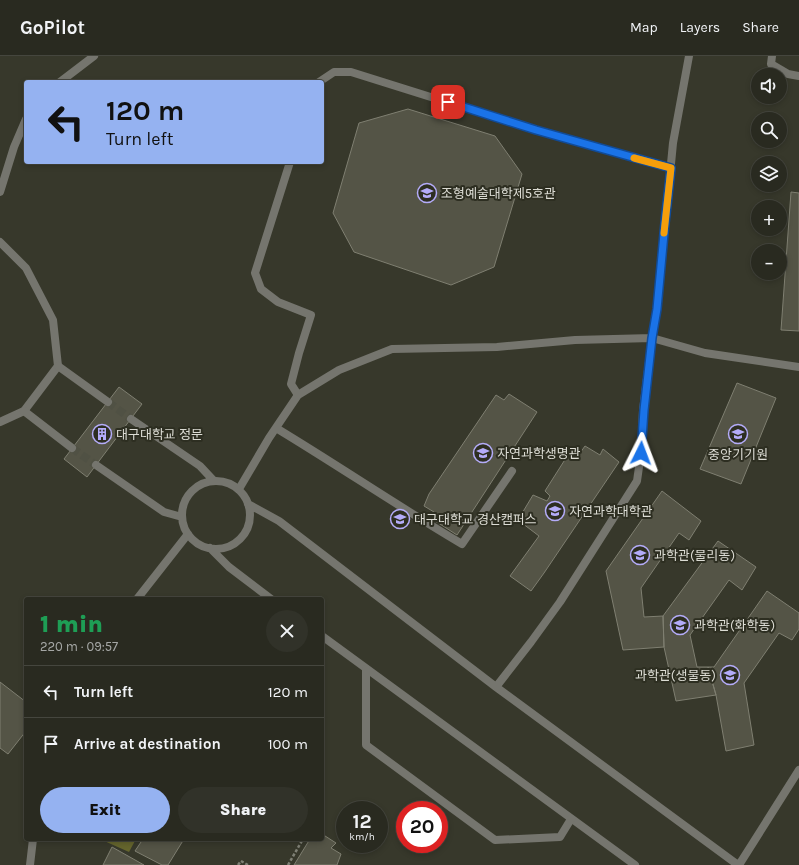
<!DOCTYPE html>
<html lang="en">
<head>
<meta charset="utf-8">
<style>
	:root { --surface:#292a20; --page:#313229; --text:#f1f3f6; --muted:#a5a7a5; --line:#45463e; --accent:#95b2f1 }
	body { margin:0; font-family:Karla,"Noto Sans KR",sans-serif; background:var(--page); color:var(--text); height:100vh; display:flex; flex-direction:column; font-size:15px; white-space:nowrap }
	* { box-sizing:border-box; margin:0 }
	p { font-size:13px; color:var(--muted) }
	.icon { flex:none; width:22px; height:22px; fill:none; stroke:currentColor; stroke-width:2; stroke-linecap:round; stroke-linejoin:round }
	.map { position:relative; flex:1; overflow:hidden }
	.details { position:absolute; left:24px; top:541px; width:300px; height:244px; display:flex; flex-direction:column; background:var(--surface); border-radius:4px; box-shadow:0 2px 6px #0003,0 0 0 1px var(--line) }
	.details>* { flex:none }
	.banner { position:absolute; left:24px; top:24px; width:300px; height:84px; border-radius:4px; box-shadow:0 2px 6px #0003,0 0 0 1px var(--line); background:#95b2f1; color:#111; overflow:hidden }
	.controls { position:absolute; left:751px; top:12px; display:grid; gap:8px }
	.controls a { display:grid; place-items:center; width:36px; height:36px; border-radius:50%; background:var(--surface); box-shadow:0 2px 6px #0003,0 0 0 1px var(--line); font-size:20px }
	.speed { position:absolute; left:336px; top:745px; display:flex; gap:8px; font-size:20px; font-weight:700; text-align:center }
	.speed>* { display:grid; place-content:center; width:52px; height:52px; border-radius:50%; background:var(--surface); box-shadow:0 2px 6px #0003,0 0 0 1px var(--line); line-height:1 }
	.speed small { font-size:10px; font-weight:400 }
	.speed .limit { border:6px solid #d22; background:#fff; color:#111 }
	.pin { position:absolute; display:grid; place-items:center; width:34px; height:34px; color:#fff; margin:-17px; border-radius:8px; box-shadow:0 2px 6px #0006 }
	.me { position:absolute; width:44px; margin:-22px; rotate:3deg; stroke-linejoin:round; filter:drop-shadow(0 0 3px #0008) }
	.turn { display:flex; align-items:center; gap:14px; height:84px; padding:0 16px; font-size:18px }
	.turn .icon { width:52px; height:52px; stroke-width:2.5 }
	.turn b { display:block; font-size:28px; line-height:34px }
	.round { display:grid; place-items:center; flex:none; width:42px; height:42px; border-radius:21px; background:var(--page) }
	.summary { display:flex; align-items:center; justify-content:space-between; height:68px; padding:0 16px }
	h1 { font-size:24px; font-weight:800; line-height:30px; color:#1e9e55 }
	.cta { display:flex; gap:8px; margin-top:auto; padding:8px 16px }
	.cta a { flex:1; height:46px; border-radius:24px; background:var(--accent); color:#111; font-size:16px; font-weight:800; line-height:46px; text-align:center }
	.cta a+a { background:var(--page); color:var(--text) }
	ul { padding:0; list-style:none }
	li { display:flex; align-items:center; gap:12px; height:52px; padding:0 16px; border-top:1px solid var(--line) }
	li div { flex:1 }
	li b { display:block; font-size:15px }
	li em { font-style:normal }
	header { display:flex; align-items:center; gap:24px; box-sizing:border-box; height:56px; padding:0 20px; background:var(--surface); border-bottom:1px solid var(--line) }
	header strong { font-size:19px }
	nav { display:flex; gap:22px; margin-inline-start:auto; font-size:14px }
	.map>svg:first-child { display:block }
	.green { fill:#65652d }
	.building { fill:#545446; stroke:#7f7f71 }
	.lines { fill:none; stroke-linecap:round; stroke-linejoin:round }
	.minor-tunnel { stroke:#505144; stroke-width:8; stroke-dasharray:8 4; stroke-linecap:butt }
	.path { stroke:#7f8075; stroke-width:2.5; stroke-dasharray:3 2; stroke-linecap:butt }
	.service { stroke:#75756e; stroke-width:8 }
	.minor { stroke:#75756e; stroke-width:8 }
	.tertiary { stroke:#75756e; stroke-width:8 }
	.route-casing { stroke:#114b97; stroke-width:10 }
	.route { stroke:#1a73e8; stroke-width:7 }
	.slow { stroke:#f59e0b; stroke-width:7 }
	.labels { text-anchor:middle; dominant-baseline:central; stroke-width:4; stroke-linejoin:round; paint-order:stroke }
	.poi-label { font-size:13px; fill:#dcdcd4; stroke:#2d2e21; text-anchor:start }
</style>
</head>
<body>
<header>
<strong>GoPilot</strong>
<nav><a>Map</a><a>Layers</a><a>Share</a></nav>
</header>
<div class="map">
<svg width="799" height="809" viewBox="0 0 799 809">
	<rect width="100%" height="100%" fill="#37382b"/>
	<path class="green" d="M102 783H136L129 796 102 784Z"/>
	<path class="building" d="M408 53 495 80 522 118 494 211 451 229 354 196 333 157 359 67Z
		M791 136 799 137V275L781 274Z
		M737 327 776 342 741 428 700 413Z
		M119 331 142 348 87 421 64 403Z
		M509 338 537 356 457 479 429 461 434 456 424 450 429 438 496 339 504 344Z
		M585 390 600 399 603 393 619 406 544 517 531 535 510 520 539 480 518 464 533 439 547 445 550 440 545 435 573 391 580 397Z
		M662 435 701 465 689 484 679 477 641 532 644 561 663 560 664 591 623 594 606 515Z
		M718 485 756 511 742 534 729 524 690 579 697 611H708L716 639 676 645 664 591 663 560Z
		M767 535 799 557V573L792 584 779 577 744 627 754 689 726 695 716 639 708 611H714Z
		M0 626 26 646V675L8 698 0 692Z
		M322 778 336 787 331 792 341 798 337 809H294L310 783H322Z
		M143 783H184L168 809H162L135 795Z
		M112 791 144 809H103Z"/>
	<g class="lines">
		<path class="minor-tunnel" d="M108 346 131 363
			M72 392 96 409"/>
		<path class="path" d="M238 809 241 805 248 809
			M288 809 303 783"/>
		<path class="service" d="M772 0 771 8 788 18 799 20
			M319 26 334 16H351L536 74 671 112
			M290 106 255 217 261 233 278 246 311 259 299 297 291 328 298 339
			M0 186 26 212 53 264 58 310 24 355 0 366
			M131 363 200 410 214 425
			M276 372C339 410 399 451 462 488L512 415
			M96 409 164 456 182 461
			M182 459a34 34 0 1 1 68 0a34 34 0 1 1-68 0Z
			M239 433 269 382 298 339 339 314 392 293 497 291 575 284 652 282 657 253 673 87 689 0
			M248 448 279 465 496 631 738 809
			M210 492 229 511 271 543
			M137 543 188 478
			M322 580 635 809
			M496 631 531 586 560 546 637 425 641 397 643 354 652 282 705 297 799 311
			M30 809 33 783
			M739 809 799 714"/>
		<path class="minor" d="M58 310 108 346
			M24 355 72 392
			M366 613V689L495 784 560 781 571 763"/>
		<path class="tertiary" d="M60 26 94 0
			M0 136 14 91 26 63"/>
	</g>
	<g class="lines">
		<g class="route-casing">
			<path id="route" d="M448 46 536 74 671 112 665 167 657 253 652 282 644 354 641 397"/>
		</g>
		<use href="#route" class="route"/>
		<path class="slow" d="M634 102 671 112 664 177"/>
	</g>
	<defs>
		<g id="university-ring" transform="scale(1)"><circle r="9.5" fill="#2d2e21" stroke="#b4acf9" stroke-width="1.5"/><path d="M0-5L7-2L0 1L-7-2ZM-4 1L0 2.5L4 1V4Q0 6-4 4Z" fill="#b4acf9"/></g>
		<g id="building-ring" transform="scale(1)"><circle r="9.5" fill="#2d2e21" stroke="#b4acf9" stroke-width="1.5"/><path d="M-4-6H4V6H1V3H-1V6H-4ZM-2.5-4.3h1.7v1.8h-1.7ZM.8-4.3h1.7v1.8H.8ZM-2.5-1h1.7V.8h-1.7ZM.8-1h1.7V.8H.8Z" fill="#b4acf9"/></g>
	</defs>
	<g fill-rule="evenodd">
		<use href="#university-ring" x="427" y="137"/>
		<use href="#building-ring" x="102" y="378"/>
		<use href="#university-ring" x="738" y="378"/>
		<use href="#university-ring" x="483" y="397"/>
		<use href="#university-ring" x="555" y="455"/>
		<use href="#university-ring" x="400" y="463"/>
		<use href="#university-ring" x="640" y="499"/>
		<use href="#university-ring" x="680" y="569"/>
		<use href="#university-ring" x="730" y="619"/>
	</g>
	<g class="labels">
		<g class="poi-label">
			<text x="441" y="137">조형예술대학제5호관</text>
			<text x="116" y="378">대구대학교 정문</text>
			<text x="497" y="397">자연과학생명관</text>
			<text x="738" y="398" text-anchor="middle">중앙기기원</text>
			<text x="569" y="455">자연과학대학관</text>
			<text x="414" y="463">대구대학교 경산캠퍼스</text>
			<text x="654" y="499">과학관(물리동)</text>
			<text x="694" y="569">과학관(화학동)</text>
			<text x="716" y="619" text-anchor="end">과학관(생물동)</text>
		</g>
	</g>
</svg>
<div class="controls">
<a><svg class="icon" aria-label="sound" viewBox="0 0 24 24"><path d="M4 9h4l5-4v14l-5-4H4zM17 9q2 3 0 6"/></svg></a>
<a><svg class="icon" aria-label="search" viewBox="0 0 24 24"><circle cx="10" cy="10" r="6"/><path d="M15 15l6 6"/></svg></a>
<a><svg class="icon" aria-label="layers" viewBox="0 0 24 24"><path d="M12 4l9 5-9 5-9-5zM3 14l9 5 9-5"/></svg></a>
<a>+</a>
<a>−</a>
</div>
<div class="speed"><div>12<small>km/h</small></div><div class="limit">20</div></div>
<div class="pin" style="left:448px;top:46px;background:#d93025"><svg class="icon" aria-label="arrive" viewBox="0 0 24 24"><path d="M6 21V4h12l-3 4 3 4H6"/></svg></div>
<svg class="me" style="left:641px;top:397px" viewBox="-20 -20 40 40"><path d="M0-17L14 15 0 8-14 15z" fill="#1a73e8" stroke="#fff" stroke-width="4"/></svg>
<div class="banner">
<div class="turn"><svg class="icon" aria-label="left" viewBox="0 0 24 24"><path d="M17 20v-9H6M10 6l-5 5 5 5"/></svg><div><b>120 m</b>Turn left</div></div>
</div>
<section class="details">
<div class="summary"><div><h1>1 min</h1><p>220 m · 09:57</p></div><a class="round"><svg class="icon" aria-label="close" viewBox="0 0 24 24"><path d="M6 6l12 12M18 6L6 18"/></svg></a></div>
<ul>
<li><svg class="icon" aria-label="left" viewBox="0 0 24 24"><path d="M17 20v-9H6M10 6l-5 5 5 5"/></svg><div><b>Turn left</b></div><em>120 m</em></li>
<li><svg class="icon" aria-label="arrive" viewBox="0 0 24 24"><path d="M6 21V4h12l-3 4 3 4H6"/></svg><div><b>Arrive at destination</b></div><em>100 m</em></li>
</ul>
<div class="cta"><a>Exit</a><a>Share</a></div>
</section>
</div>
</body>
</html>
